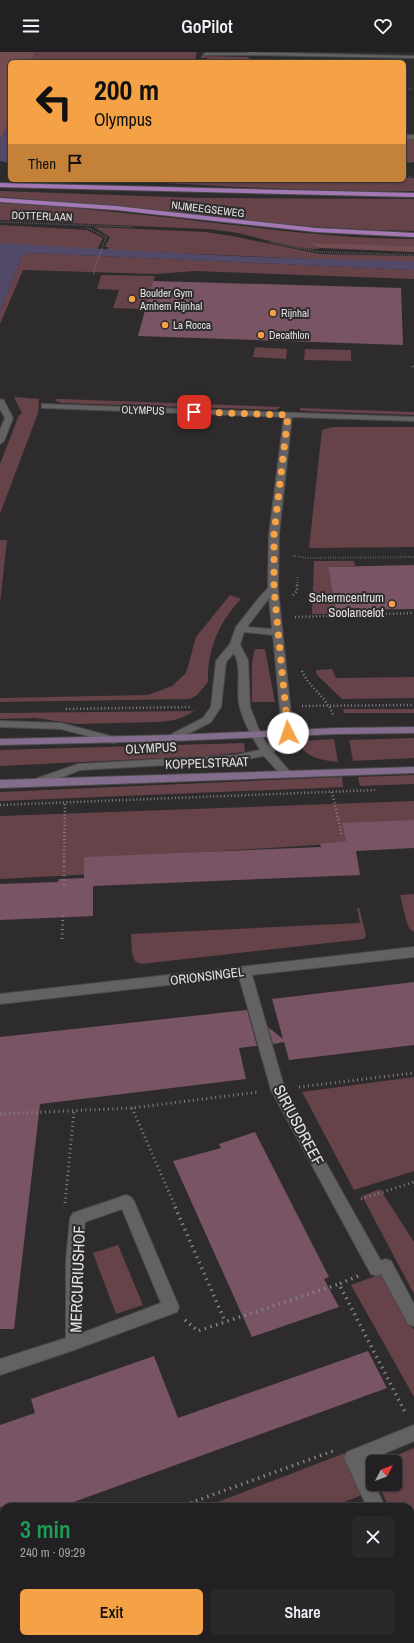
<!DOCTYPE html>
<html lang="en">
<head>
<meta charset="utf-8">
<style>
	:root { --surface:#222022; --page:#2a282a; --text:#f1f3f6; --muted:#a2a3a5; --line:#3f3e40; --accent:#f5a246 }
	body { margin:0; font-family:"Archivo Narrow",sans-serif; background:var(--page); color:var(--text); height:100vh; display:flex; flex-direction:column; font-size:15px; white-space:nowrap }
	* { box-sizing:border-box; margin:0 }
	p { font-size:13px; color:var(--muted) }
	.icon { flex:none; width:22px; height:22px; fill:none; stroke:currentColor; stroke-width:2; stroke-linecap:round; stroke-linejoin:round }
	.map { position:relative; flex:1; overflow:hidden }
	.sheet { position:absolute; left:0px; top:1451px; width:414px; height:140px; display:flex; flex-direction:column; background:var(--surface); border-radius:12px 12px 0 0; box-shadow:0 1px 3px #0004,0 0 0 1px var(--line) }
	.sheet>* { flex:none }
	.guide { position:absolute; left:8px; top:8px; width:398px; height:122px; border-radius:6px; box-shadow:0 1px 3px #0004,0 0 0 1px var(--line); background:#f5a246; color:#111; overflow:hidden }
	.needle { width:26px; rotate:49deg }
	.tools { position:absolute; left:366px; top:1403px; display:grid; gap:8px }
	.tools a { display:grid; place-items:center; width:36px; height:36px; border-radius:6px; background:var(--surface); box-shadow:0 1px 3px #0004,0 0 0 1px var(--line); font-size:20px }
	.pin { position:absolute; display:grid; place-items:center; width:34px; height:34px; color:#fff; margin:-17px; border-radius:8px; box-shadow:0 2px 6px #0006 }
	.me { position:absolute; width:44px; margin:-22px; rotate:356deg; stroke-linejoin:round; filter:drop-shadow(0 0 3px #0008) }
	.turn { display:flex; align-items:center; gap:14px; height:84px; padding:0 20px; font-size:18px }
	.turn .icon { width:52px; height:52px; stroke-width:2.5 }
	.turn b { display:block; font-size:28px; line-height:34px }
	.then { display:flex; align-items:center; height:38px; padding:0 20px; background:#0003; gap:8px; font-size:15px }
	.round { display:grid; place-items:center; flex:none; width:42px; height:42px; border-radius:6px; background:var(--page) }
	.head { display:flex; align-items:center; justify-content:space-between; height:68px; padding:0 20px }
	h1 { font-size:24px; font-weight:600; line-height:30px; color:#1e9e55 }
	.primary-button { display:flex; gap:8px; margin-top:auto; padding:8px 20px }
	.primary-button a { flex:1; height:46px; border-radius:6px; background:var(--accent); color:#111; font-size:16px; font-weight:600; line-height:46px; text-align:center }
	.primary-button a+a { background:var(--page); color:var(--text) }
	header { display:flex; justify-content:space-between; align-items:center; height:52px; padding:0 20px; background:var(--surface); font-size:18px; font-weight:600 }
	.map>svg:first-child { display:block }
	.green { fill:#654348 }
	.forest { fill:#734d52 }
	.water { fill:#524969 }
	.building { fill:#795464 }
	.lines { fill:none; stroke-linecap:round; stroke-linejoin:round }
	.lane-casing { stroke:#4b494b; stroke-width:2 }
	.street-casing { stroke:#4b494b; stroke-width:2 }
	.secondary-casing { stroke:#4b494b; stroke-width:2 }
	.primary-casing { stroke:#4b494b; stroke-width:2 }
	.path-far5 { stroke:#848283; stroke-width:1; stroke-dasharray:0.5 1.5; stroke-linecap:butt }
	.path-far4 { stroke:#848283; stroke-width:1.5; stroke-dasharray:0.5 1.5; stroke-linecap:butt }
	.path-far3 { stroke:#848283; stroke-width:2; stroke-dasharray:0.5 2; stroke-linecap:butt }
	.path-far2 { stroke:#848283; stroke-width:2.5; stroke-dasharray:1 2.5; stroke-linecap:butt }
	.path-far1 { stroke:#848283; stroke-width:3; stroke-dasharray:1 3.5; stroke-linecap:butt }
	.path { stroke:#848283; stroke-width:3.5; stroke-dasharray:1.5 4.5; stroke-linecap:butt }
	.lane { fill:#646163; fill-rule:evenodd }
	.street { fill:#646163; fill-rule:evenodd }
	.secondary { fill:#846d8c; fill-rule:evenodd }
	.primary { fill:#a478b5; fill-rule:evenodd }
	.route { stroke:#f5a246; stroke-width:7; stroke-dasharray:0 12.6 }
	.poi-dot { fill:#f5a246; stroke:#2e2b2d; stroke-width:1.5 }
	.labels { text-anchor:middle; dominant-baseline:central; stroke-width:4; stroke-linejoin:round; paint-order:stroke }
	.far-street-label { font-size:11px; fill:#e3e1e2; stroke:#2e2b2d }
	.far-poi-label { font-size:11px; fill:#e3e1e2; stroke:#2e2b2d; text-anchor:start }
	.poi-label { font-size:13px; fill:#e3e1e2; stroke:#2e2b2d; text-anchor:end }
	.street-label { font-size:13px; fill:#e3e1e2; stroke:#2e2b2d }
	.near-street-label { font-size:16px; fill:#e3e1e2; stroke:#2e2b2d }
</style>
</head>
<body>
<header><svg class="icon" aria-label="menu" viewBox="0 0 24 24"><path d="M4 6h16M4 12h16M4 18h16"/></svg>GoPilot<svg class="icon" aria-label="heart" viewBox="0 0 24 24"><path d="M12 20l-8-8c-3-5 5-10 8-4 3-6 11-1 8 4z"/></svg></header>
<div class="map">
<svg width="414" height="1591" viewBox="0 0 414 1591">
	<rect width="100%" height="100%" fill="#2e2b2d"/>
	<path class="green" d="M35 0H197L195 8H202L201 10H19C26 7 33 10 35 0Z
		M201 4 248 5 251 8 249 10H234L231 8 223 7 217 10H207V6H201Z
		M404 87H414V110H404Z
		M404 126H414V139C309 141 205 132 100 128H404Z
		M0 139 200 146 414 147V179C362 178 311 175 260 170 173 163 87 150 0 145Z
		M0 151C78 155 155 164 233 173 293 180 353 187 414 187V194L310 192 320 196C311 201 251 184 238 181 228 179 217 178 207 177L0 168Z
		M0 173 87 178 103 186 97 198 0 191Z
		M94 175 205 180 232 184 320 202 412 204H414V210L336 208 107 198 108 195H105L110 185Z
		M33 201 414 218V227L195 219 155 222 23 218 0 272V260L22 204Z
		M101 223 155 224 145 257 113 256 119 238 97 237Z
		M255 295 287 297 286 307 253 305Z
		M305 297 351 298V309L304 308Z
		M14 345 39 347 38 361 0 462V412L19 363 22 361Z
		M55 347H61L281 355 276 358 62 351 56 349Z
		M300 356 414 360V363L304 359 300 358Z
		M333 375H414V495L309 496 322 378Z
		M0 488H7L0 551Z
		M314 509H354L355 514 328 515 338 562H312Z
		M230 543 241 547C219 570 207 598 208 630L197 643 190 647 0 650V646L148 643 172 634 186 621 196 585Z
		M255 597H265L275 650H252V610Z
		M332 617 336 626 414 625V646L342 647 317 623 316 618Z
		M343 657H414V661H344Z
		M194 659C182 667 172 669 158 670L77 672 35 666 0 667V661Z
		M414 686V706L353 709 349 688Z
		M334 687 338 710C323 708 308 707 300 693L303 689Z
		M244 691 245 700 205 704 0 714V698Z
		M247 710 248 713 167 716V713Z
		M414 723V732L360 734 358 725Z
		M342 725 343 735 0 749V740Z
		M414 749V770L347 791 98 807 96 822 0 827V764Z
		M414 842V880L409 876 407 871 400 843Z
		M357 856H359L366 883 364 887 141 912 135 909 132 901 131 882 360 871Z
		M414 1025V1119L354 1138 302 1040Z
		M380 1137 414 1190V1242L362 1144Z
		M118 1193 143 1253 116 1262 93 1201Z
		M381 1222 414 1278V1345L351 1233Z
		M414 1396V1506L410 1498V1455H389L378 1432H395V1410H381Z
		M345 1401 365 1442 331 1455H205Z"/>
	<path class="forest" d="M0 0H35L34 4 30 8 10 10V68L0 88Z
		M308 191 414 194V200L320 196Z"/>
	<path class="water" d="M10 68V98L8 102 10 105V111L0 109V88Z
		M0 191C137 199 275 208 412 209L414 210V218L33 201 22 204 0 260Z"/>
	<path class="building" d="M153 229 401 236 403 293 138 284Z
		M414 513V557L336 558 328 515Z
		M414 768V796L356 799 360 823 93 834V864L0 868V832L58 830 59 827 84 826V805L321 795 320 792 346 789 342 771Z
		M414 930V993L289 1008 284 990 273 992 268 975 283 987 272 947Z
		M247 958 257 994 239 996 246 1027 40 1052 14 1277H0V985Z
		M255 1080 329 1225 324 1227 339 1255 252 1285 173 1109 221 1096 219 1092Z
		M368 1299 387 1336 60 1455H0V1373L35 1361 31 1347 154 1304 178 1366Z"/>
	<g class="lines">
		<g class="lane-casing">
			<path id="lane" d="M205 1H249L251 2 249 3H203Z
				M0 347 4 349 13 366 4 389 0 392V378L5 366 0 357Z
				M0 669 61 671 118 686 120 688 114 691 61 677 0 675Z"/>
		</g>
		<g class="street-casing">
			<path id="street" d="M247 0 414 4V6L249 3Z
				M404 83H414V87H404Z
				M0 348H4V352H0Z
				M42 352 414 365V369L292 365 279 482 278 537 293 681 273 700 291 721 293 723 291 725H283L264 704 236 709 80 718 43 733H35L33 730 35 727 78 712 236 703 260 698C252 685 244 671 240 656 235 638 243 617 234 601L226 610 221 655 211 670 176 688H168L166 686 168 684 203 666 211 655 216 609 230 592 236 575 258 547 268 536 269 482 284 365 45 356H42ZM269 546 272 577 247 575ZM244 580 273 583 282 680 268 693 261 683 250 655 248 608 240 593Z
				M414 895V905L252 923 285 1038 381 1209 385 1207 391 1209 414 1252V1274L408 1272 381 1222 377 1224 371 1222 271 1038 239 925 0 952V942Z
				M126 1143 131 1145 134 1149 179 1255 177 1260 74 1298 0 1323V1307L66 1286V1209L70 1166 73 1161ZM122 1157 161 1251 82 1281V1209L85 1170Z
				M414 1373V1389L364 1410 385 1455H367L344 1406 347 1400Z
				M410 1516 414 1517V1543L410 1542Z"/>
		</g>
		<g class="secondary-casing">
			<path id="secondary" d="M414 675V681L337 682 172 689 0 693V687L172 683 337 676Z
				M414 715V721L0 736V728Z"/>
		</g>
		<g class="primary-casing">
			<path id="primary" d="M0 131 414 141V145L0 135Z
				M0 146 116 154 316 176 414 181V185L316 180 116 158 0 150Z"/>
		</g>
		<path class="path-far5" d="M404 37H414
			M404 111 414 110
			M404 125H414"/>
		<path class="path-far4" d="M0 170 133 175
			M86 175 106 185 94 218V223
			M269 190 319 200 414 203"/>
		<path class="path-far3" d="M411 315 414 314
			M293 504 308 506 414 505
			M297 533 298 523"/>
		<path class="path-far2" d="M293 543 297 539V532
			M295 565 414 561
			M302 619C309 636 327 645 333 663
			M302 654 414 653
			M66 657 191 655
			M332 740 342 784
			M0 753 375 738
			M64 809 65 751"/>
		<path class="path-far1" d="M64 833V808
			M62 887 63 861
			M299 1035 414 1021
			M132 1056 176 1156
			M0 1062 132 1056 259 1040
			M361 1147 414 1130
			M65 1151 74 1060"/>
		<path class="path" d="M175 1155 225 1269
			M358 1224 339 1232 406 1362
			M185 1268 198 1279 339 1232
			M192 1450 194 1455
			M179 1455 333 1399
			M410 1456 414 1455
			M0 1510 4 1509
			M61 1587V1591
			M248 1587 250 1591
			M183 1591 193 1587"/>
		<use href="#lane" class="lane"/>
		<use href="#street" class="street"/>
		<use href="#secondary" class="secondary"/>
		<use href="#primary" class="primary"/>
	</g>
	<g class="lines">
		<path class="route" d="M194 360 288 363 274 482V537L288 681"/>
	</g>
	<g class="poi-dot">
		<circle cx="132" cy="247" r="4"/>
		<circle cx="273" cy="261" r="4"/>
		<circle cx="165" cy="273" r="4"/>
		<circle cx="261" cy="283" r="4"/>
		<circle cx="392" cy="552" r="4"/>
	</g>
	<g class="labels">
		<g class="far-street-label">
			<text transform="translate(208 157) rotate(7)">NIJMEEGSEWEG</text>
			<text transform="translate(42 164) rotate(2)">DOTTERLAAN</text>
			<text transform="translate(143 358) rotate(2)">OLYMPUS</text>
		</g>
		<g class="far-poi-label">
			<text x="140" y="241">Boulder Gym<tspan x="140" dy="13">Arnhem Rijnhal</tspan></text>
			<text x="281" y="261">Rijnhal</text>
			<text x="173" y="273">La Rocca</text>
			<text x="269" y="283">Decathlon</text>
		</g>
		<g class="poi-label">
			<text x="384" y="545">Schermcentrum<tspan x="384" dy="15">Soolancelot</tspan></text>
		</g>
		<g class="street-label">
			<text transform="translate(151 696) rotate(-3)">OLYMPUS</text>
			<text transform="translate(207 711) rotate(-2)">KOPPELSTRAAT</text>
			<text transform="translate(207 924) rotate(-7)">ORIONSINGEL</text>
		</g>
		<g class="near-street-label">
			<text transform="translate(299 1073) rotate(62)">SIRIUSDREEF</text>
			<text transform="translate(77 1227) rotate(-88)">MERCURIUSHOF</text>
		</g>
	</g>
</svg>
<div class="tools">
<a><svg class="needle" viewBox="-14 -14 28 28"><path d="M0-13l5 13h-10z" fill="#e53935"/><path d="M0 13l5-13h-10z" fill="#a2a3a5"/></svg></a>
</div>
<div class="pin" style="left:194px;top:360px;background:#d93025"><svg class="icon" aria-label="arrive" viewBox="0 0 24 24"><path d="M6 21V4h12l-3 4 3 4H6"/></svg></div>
<svg class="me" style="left:288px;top:681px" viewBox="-20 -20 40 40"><circle r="19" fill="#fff"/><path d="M0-13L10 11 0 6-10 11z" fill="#f5a246"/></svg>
<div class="guide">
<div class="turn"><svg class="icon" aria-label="left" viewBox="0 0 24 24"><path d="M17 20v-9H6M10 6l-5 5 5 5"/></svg><div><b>200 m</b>Olympus</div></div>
<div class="then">Then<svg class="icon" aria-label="arrive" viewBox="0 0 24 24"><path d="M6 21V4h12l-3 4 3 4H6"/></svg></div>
</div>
<section class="sheet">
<div class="head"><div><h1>3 min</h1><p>240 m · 09:29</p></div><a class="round"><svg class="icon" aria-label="close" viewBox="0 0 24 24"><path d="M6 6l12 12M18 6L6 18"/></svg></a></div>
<div class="primary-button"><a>Exit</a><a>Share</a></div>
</section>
</div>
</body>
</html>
